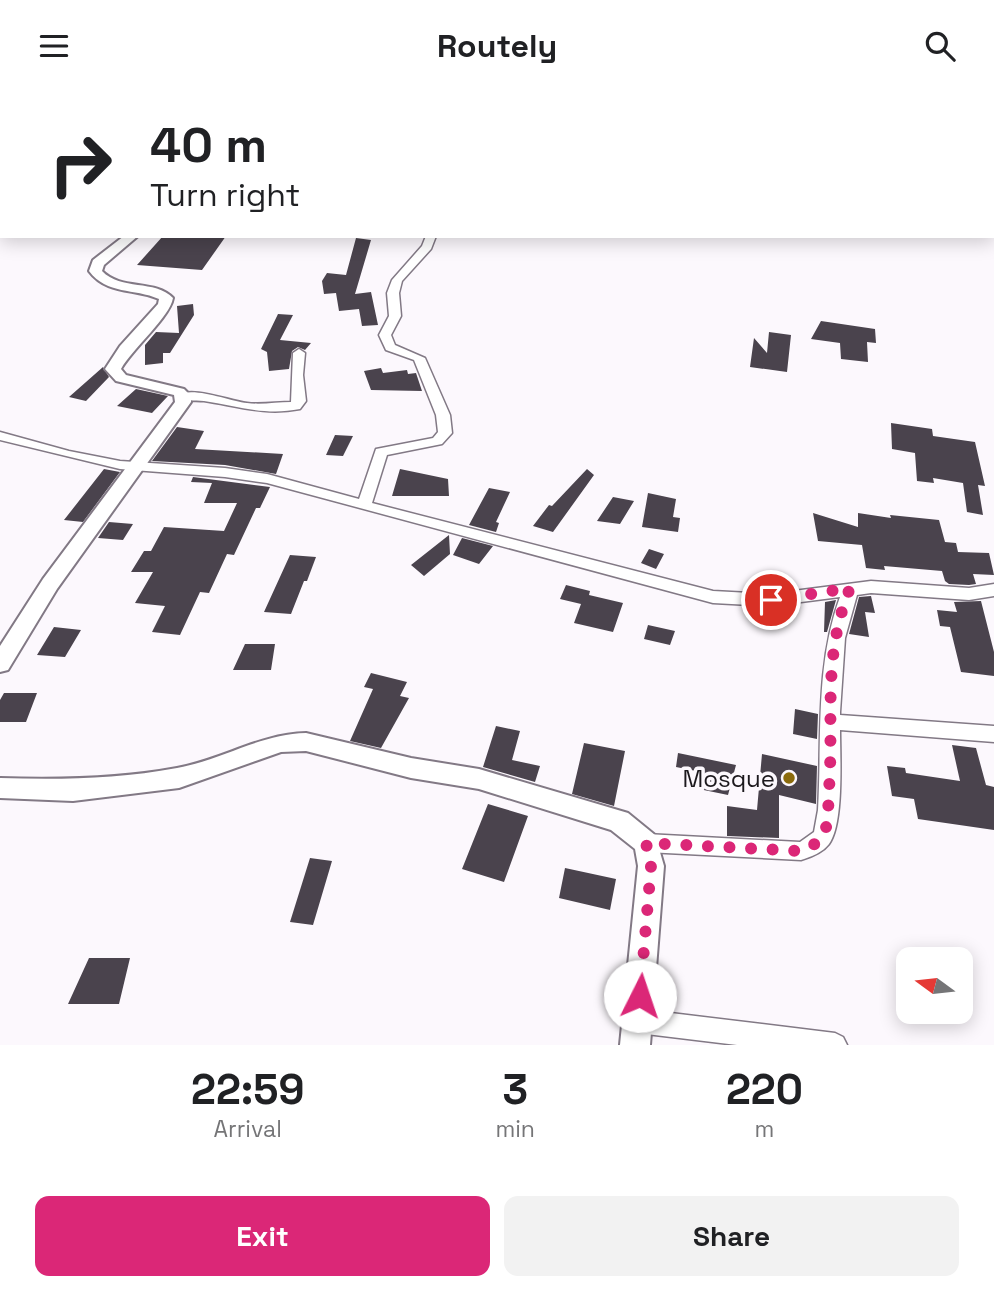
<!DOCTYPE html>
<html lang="en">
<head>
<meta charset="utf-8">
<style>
	:root { --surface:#fff; --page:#f2f2f2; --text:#202124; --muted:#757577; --accent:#db2777 }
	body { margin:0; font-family:"Space Grotesk",sans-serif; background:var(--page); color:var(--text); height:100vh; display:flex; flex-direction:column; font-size:26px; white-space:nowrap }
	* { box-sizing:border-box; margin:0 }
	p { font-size:23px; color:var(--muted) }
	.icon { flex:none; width:38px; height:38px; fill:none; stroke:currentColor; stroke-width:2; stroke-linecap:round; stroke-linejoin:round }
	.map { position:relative; height:954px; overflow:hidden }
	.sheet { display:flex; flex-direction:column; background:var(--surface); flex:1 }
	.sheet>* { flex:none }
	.banner { position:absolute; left:0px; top:0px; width:994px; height:147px; box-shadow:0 4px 18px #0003; background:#fff; color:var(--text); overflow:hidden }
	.needle { width:46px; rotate:285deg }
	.buttons { position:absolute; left:896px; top:856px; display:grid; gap:14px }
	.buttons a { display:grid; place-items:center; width:77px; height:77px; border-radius:14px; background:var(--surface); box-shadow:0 4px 18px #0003; font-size:35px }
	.pin { position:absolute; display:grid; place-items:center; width:60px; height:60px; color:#fff; margin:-30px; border:4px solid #fff; border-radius:50%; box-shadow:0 2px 7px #0007 }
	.me { position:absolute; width:77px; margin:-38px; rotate:4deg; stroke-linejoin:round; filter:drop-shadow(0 0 5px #0008) }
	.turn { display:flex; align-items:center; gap:24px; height:147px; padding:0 35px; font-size:32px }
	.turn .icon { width:91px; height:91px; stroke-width:2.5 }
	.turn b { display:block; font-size:49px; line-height:60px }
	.eta { display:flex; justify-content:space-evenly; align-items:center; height:119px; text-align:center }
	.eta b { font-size:42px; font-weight:700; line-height:49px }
	.primary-button { display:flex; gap:14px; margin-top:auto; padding:14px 35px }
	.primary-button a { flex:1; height:80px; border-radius:14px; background:var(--accent); color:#fff; font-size:28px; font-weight:700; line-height:80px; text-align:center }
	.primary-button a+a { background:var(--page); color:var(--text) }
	header { display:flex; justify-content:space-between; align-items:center; height:91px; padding:0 35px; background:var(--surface); font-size:32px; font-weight:700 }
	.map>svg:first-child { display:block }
	.water { fill:#dfc7ea }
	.building { fill:#4a434d }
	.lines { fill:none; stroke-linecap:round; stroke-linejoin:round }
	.minor-casing { stroke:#827985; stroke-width:3 }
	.tertiary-casing { stroke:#827985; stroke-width:4 }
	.minor { fill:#fff; fill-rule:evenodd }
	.tertiary { fill:#fff; fill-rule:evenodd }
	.route { stroke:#db2777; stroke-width:12; stroke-dasharray:0 21.6 }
	.poi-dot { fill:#8b6b0c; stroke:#fcf8fd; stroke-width:2.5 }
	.labels { text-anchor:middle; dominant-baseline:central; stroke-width:7; stroke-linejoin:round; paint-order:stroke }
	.near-poi-label { font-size:24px; fill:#1c191d; stroke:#fcf8fd; text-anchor:end }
</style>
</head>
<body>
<header><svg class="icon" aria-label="menu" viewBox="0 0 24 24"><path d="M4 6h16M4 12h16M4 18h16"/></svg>Routely<svg class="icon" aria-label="search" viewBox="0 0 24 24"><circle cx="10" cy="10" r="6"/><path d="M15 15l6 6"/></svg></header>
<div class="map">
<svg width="994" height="954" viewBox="0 0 994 954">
	<rect width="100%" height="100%" fill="#fcf8fd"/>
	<path class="water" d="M635 0H994V45L992 2Z"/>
	<path class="building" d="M163 145H226L202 179 137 174Z
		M356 147 371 149 355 203 371 201 378 234 362 235 359 218 339 220 336 202 324 203 322 190 327 182 346 184Z
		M193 213 194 224 170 262H163V272L145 274V254L156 241 179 242 177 215Z
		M278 223 293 224 280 249 311 252 305 259 298 256 292 260 289 278 269 280 267 261 261 258Z
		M821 230 875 238 876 252 867 251 868 271 841 268 840 252 811 248Z
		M769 241 791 244 787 281 750 276 754 247 767 262Z
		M103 276 109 286 86 310 69 306Z
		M381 277 383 282 407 279 408 283 416 282 422 300 371 299 364 280Z
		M136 298 168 305 152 322 117 315Z
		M891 332 932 338 933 345 975 351 985 395 978 394 983 424 967 421 963 392 933 387 934 392 917 390 915 362 892 358Z
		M177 336 204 340 195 358 283 363 276 383 225 374 152 370Z
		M335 344 353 345 343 365 326 364Z
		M104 378 120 381 83 431 64 429Z
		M400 378 448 388 449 405H392Z
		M587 378 594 384 553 441 533 435 549 414 552 415Z
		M193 386 270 396 260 417H256L234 464 227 463 209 502 200 501 180 544 152 541 165 515 135 512 153 481H131L144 460H151L164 436 224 440 237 412H204L212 392 191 391Z
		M489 397 510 401 496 431 499 432 496 441 469 434Z
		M648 402 676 408 673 426 680 427 678 441 642 436Z
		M613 406 634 410 620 433 597 430Z
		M813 422 858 436V422L891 427 890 424 939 429 945 451 956 452 958 461 989 462 994 484 973 483 976 493 969 494 949 493 945 490 942 480 884 475 885 479 866 477 862 454 818 450Z
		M109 431 133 433 123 449 98 447Z
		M449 444 450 463 424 485 411 474Z
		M462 447 493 455 479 473 453 464Z
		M649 458 664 463 656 478 641 472Z
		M290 464 316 466 307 490H304L291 523 264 521Z
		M566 494 590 500 589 504 623 512 613 541 574 532 581 513 560 508Z
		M871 505 875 522 865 521 869 546 849 543 859 506Z
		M836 509 827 541H824L825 511Z
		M981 510 994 561V585L961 581 950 536 940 535 937 519 957 521 954 511Z
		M648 534 675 540 670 554 644 548Z
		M54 536 81 539 65 566 37 564Z
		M245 553H275L271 579H233Z
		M371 582 407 591 400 605 409 607 381 657 350 650 373 598 364 596Z
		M4 602H37L26 631H0V609Z
		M795 618 818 623 817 648 793 643Z
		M496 635 520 640 512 669 540 675 535 691 483 676Z
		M584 652 625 660 614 715 572 703Z
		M952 654 976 657 986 694 994 696V739L918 728 914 708 892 705 887 675 905 677 906 682 960 690Z
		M678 662 736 674 728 704 694 697 696 680 676 676Z
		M762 663 817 675 816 713 779 704V747L727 745V715L757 719Z
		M488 713 528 725 504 791 462 778Z
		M310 767 332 770 313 834 290 831Z
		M565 777 616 788 610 819 559 807Z
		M89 867H130L119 913H68Z"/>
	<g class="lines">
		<g class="minor-casing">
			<path id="minor" d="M0 35H2V39H0Z
				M426 145H436L431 158 402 190 399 202 401 225 391 244 395 254 425 267 450 324 452 342 442 353 387 364 372 412 713 500 770 503 871 490 969 497 994 493V505L969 509 871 502 857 504 845 547 840 621V624L994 635V651L840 639C840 665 844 733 829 753 823 761 811 766 801 769L646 761 639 759 636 752 639 745 646 743 800 751 814 741 818 719C822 648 815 574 840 506L770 515 713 512 267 392 225 386 120 378 0 349V341L69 360 120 370 225 377 267 383 359 408 376 358 433 347 438 341 436 324 414 269 386 259 379 244 389 225 387 202 392 189 422 155Z
				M299 258 305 262 303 284 306 310 300 318C265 325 237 315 204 310 194 309 184 311 177 305 191 294 229 310 247 312 261 314 277 311 291 311L293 262Z
				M638 918 835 942 843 946 847 954H737L638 942 630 938 626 930 630 922Z"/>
		</g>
		<g class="tertiary-casing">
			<path id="tertiary" d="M176 0H186V2H177Z
				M124 145H138L104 174 102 180C121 200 155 188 173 207 170 226 132 258 121 278L126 284 184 298 191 305V311L57 498 8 579 0 581V555L43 488 175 311 174 304 116 290 105 278 120 255 158 213 159 208C134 197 107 204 89 180L93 169Z
				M306 642 411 667 479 678 628 722 655 744 664 775 650 954H620L638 775 635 758 611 739 479 698 411 687 306 660 281 661 179 697 73 710 0 707V687C59 689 118 688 177 677 222 669 260 643 306 642Z"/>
		</g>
		<use href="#minor" class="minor"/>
		<use href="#tertiary" class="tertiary"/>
	</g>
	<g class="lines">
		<path class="route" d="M640 905 651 775 646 752 801 760C811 755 822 751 825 740 829 728 828 711 829 698 834 627 822 566 850 497L771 509"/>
	</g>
	<circle class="poi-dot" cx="789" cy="687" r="7"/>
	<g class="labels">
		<g class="near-poi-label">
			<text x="775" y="687">Mosque</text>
		</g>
	</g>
</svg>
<div class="buttons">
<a><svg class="needle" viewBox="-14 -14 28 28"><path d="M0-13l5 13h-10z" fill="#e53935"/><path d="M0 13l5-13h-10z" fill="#757577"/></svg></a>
</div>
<div class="pin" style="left:771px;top:509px;background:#d93025"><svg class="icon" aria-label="arrive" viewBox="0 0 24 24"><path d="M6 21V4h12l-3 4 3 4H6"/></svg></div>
<svg class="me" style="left:640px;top:905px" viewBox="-20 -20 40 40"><circle r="19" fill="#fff"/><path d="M0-13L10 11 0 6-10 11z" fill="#db2777"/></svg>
<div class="banner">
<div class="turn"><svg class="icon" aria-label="right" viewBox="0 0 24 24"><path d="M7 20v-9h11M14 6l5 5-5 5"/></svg><div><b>40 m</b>Turn right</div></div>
</div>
</div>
<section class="sheet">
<div class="eta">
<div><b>22:59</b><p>Arrival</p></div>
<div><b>3</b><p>min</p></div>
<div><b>220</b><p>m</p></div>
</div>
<div class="primary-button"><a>Exit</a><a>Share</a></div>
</section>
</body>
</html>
